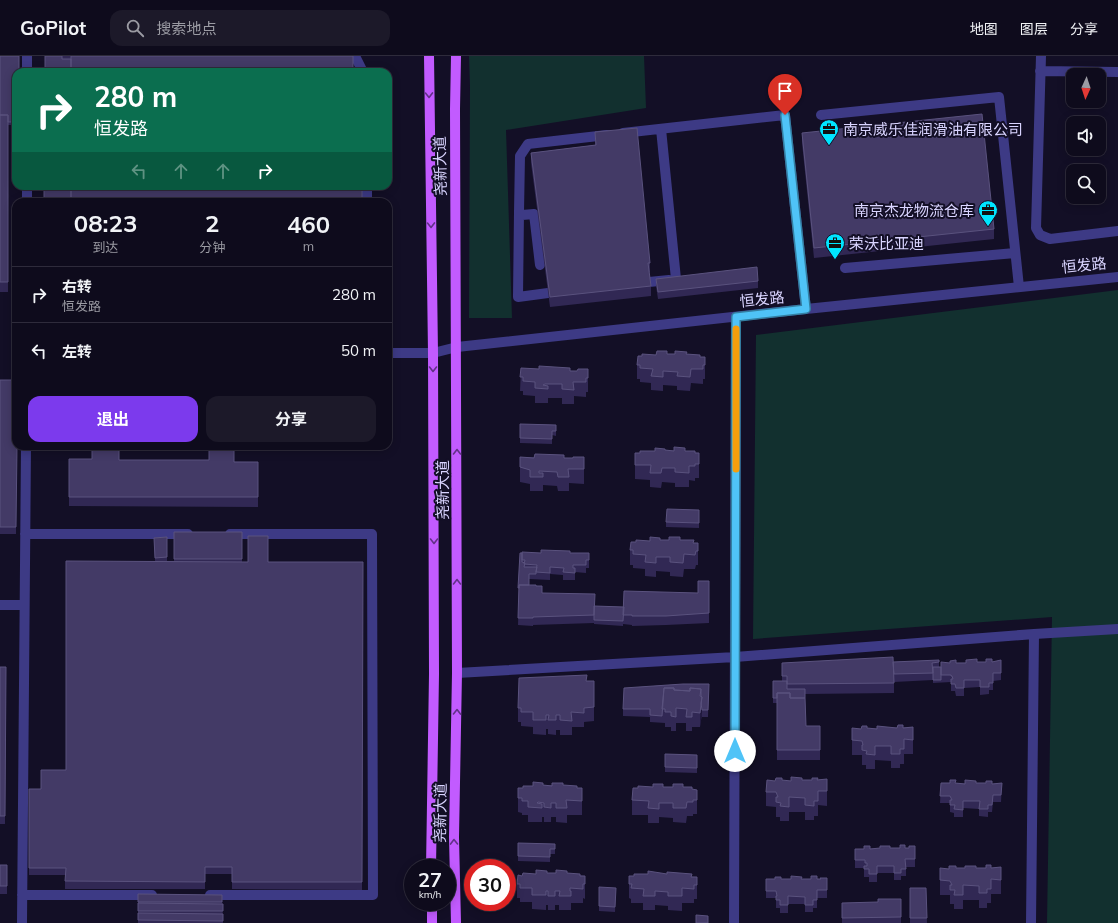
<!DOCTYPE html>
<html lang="zh">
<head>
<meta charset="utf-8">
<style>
	:root { --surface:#0e0b1c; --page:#1c1929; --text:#f1f3f6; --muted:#9b9ba3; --line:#2e2b3b; --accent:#7c3aed }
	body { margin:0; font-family:Mulish,"Noto Sans SC",sans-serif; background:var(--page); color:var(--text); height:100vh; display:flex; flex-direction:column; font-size:15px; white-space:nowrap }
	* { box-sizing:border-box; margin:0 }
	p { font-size:13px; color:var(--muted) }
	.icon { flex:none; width:22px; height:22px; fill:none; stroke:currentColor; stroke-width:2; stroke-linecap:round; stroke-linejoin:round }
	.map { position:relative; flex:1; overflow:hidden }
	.drawer { position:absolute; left:12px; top:142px; width:380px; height:252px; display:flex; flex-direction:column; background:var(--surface); border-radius:12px; box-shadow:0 2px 10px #0003,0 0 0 1px var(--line) }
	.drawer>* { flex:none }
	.guide { position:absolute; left:12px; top:12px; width:380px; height:122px; border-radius:12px; box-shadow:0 2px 10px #0003,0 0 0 1px var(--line); background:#0b6e4f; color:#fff; overflow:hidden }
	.needle { width:26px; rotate:183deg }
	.buttons { position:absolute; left:1066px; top:12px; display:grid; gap:8px }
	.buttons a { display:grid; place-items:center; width:40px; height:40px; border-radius:8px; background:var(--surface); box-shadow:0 2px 10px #0003,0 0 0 1px var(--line); font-size:20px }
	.speed { position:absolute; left:404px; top:803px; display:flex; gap:8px; font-size:20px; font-weight:700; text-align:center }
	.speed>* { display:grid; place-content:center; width:52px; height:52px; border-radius:50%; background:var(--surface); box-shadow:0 2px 10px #0003,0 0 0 1px var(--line); line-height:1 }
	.speed small { font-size:10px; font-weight:400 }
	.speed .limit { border:6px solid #d22; background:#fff; color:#111 }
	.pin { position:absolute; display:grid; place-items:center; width:34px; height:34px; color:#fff; margin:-41px -17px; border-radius:50% 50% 50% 0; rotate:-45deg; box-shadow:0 0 4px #0007 }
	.pin .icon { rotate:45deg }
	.me { position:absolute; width:44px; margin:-22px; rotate:0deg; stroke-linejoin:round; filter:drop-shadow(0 0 3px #0008) }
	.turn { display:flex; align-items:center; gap:14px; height:84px; padding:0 16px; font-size:18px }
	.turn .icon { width:52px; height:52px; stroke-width:2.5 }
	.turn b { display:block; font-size:28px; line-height:34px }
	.lanes { display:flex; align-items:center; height:38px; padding:0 16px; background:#0003; justify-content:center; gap:20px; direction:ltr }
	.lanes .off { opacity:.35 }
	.eta { display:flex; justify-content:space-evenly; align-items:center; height:68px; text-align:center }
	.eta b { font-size:24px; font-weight:700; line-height:28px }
	.cta { display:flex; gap:8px; margin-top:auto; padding:8px 16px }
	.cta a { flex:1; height:46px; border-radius:12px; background:var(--accent); color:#fff; font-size:16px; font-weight:700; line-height:46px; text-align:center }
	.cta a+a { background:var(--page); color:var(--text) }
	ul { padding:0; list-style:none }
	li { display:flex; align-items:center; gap:12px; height:56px; padding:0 16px; border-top:1px solid var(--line) }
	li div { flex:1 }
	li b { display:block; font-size:15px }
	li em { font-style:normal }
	header { display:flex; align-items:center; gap:24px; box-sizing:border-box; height:56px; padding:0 20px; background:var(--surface); border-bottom:1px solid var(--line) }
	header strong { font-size:19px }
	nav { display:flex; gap:22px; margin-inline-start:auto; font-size:14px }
	.search { width:280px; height:36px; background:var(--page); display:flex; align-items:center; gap:10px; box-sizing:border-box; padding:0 14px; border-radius:12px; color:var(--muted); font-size:15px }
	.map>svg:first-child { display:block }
	.green { fill:#12302f }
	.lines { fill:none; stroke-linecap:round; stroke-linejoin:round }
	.minor { stroke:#3d3a85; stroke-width:10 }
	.major { stroke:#c25bff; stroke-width:10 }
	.wall { fill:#312854 }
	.shaded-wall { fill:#1d163a }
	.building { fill:#433a66; stroke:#5a527e }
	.oneway { stroke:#623188 }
	.route-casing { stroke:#337fa1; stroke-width:10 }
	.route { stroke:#4fc3f7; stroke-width:7 }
	.slow { stroke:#f59e0b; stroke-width:7 }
	.labels { text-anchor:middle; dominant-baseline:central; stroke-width:4; stroke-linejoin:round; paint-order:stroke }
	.poi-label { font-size:15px; fill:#d9d4ff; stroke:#130f26; text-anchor:start }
	.street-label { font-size:15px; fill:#d9d4ff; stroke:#130f26 }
</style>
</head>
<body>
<header>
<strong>GoPilot</strong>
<div class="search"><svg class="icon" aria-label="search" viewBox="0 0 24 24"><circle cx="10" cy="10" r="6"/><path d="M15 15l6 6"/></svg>搜索地点</div>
<nav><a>地图</a><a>图层</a><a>分享</a></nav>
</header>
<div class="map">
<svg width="1118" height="867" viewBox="0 0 1118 867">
	<rect width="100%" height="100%" fill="#130f26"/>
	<path class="green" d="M469 0H644L646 52 506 74 512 262H469L470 30Z
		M1118 234V867H1047L1052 561 753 583 756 279Z"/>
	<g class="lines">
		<path class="minor" d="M355 0 363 16
			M1041 0 1036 172 1040 179 1050 183 1118 175
			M1040 15 1118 16
			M27 16V0
			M821 59 999 41 1019 231
			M661 73 676 223
			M623 77 785 59 806 253
			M367 130V146
			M27 146V130
			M519 156 518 241 548 237
			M540 209 534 158 522 159 519 156 520 100 528 88 607 79
			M845 212 1015 197
			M649 226 669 224
			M388 297H433L457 291 806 253 1118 221
			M25 478H188
			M0 549H24
			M457 617 735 601 1034 578 1118 573
			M22 839H152
			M210 839H373L372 478H230
			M22 867 26 390
			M734 867 736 261
			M1031 867 1034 578"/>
		<path class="major" d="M429 0 433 297 434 618 431 812
			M432 846V867
			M456 867 454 781 457 617 455 53 456 0"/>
	</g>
	<path class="wall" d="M0 0 16 16V69H8V236H0Z
		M45 0H353L71 16Z
		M595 76 650 207V216H649L651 230V240L550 251 531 107V97L595 89Z
		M802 77 994 173V183L814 202 802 87Z
		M656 223 758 225V232L658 243 656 230Z
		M667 298H687L700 301H705V323H703V328L691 327 690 335 677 334V330L663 329V335L651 334V327L640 326V323H637V309L642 300Z
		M521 312 577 315 588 313V336H586V341L574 340V348H562V342H548V347H535V340L523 339V335H520Z
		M0 324H16V478H0Z
		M520 368 556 369V380L552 379V388L520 387Z
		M665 394 685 395 699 397V422H695V425L689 424V431H675V427L662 426 661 432 650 431V424L635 423V397H640Z
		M520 401 573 402 584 401V428L569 427V435H558L557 430 543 429V435H530V428L520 426Z
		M69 403H92L119 404 258 406V451L69 450Z
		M699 454V472L666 471V466Z
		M174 476H242V506H363L362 834 232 833V818H205V833H65V819H29V733H41L66 714 155 505 154 482 167 481V505H174Z
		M660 484H680L694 487H698V509H696L695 513H684L683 521 670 520V516L656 515V521L645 520V513L633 512V509H630V494L636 486Z
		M520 497H589V512H586V517L575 516V524H563V519L550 518V524L529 523V529L536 530 542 537 594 550 624 551 698 537 709 525V567L666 569 632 570V569L623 568V570L594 568V567L533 569V570L518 569Z
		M939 604V611H941L950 607 992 606 1001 604V624L993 625V634H989V638L980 639V631L964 632V640H956L955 635H951V626L933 627V624L894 626V637L805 638 806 670H820V704H777V647H773V625H782V607L893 606Z
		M0 611H6L5 768H0Z
		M587 625 594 639V665L584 666V671H572V679H560V674H556V679L548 678V673H546V679L533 678V671L521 670V666H518V652Z
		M709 628 708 661H702V658L700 671H692V675H686V667H676V675H671V671H665V667L650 666V661L623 660V653Z
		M913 671V698H904V708H900V712H891V705L875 704V713H866V709H862V699H852V672L861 673Z
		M665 698 697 699V717L665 716Z
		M827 723V750L818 749V760H814V764H805V756H789V765H780V761H776V751L766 750V736L775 725H791L802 724H812Z
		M941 727 992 728 1002 727 1001 746H993L992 756H988V761L979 760V753L963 752V761H954V757L950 756V747H940Z
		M543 729H563L577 732H582V759H567V767L556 766V761H551V766H544V761H542V766H528V759H522V757L518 756V742L523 732 533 730Z
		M663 731H683L692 733 697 734V758H693V760H687L686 767 673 766V762L659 761V767H648V759H632V744L638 732Z
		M518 787 555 788V798H550V806L518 805Z
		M915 790V811H906V820H901V824H894V817H877V826H869V821H864V812H855V793L909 792Z
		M0 809H7V838H0Z
		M1001 811V838H991V847H987V852H979V844H963V853H954V848H950V839H940V824L949 813 976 812H991Z
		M547 817H567L585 820V843L583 842V847H571V854H559V849H555V854H548V849H546V854L532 853V846H520V842H517V828L522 820Z
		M648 818H667L697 821V843H694V847H682V855L668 854V850L655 849V854H643V847H631V843L629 842V820H634Z
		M827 822V842H817V852H813V856H805V848H788V857H780V852H776V842H766V823H821Z
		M599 831 616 832 615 856 599 855Z
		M910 832H926L927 867H910Z
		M138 838 222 839 223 867H138Z
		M842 847 901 861V867H842Z"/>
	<path class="shaded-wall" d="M701 633 702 641V656L700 671Z"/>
	<path class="building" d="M0 0H19V16H16V66H8V59H0Z
		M45 0H62V3H71V16H45Z
		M71 0H353V16H71Z
		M982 58 994 173 814 192 802 77Z
		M0 59H8V226H0Z
		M637 72 650 207H648L651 230 550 241 531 97 596 89 595 76Z
		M44 130H71V146H44Z
		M71 130H362V146H71Z
		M757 211 758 225 658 236 656 223Z
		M657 295H667V298H675V295L687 296 686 298 700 299V301H705V309H703V313H691L690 321 677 320 678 316 663 315V321L651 320 653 313 640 312V309H637L638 300H642V298L656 299Z
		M539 310 570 312V315H577L578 313H588V322H586V326H573L574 334 562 333V328H545L543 329 548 330V333L535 332V326L523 325V321H520L521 312 539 313Z
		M0 324H16V390H17L16 471H0Z
		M520 368 556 369V375H552V383L520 382Z
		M92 390H119V404H209V390H234V406H258V441H69V403H92Z
		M674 391 685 392V395H695V397H699V408H695V410H689V417L675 416V412H662L661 417H650L651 409H635V397H640V395H655V392L665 393V394L674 395Z
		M535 398 564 399V402H573V401H584V413H568L569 421H558L557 416 539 415V417H543V421H530V414L520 411V401L534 402Z
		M667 453 699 454V467L666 466Z
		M174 476H242V503H174Z
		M248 480H268V506H363L362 826H232V811H205V826L65 825 66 812H29V733H41V714H66V505L248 506Z
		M167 481V501L155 502 154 482Z
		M650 481 660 482V484H669V481H680V484H694L693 487H698V495H696L695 499 684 498 683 507 670 506V501H656V507L645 506 646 499 633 498V494H630L631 486H636V484L650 485Z
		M541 494 570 495V497H589V504H586V509H573V512H575V517L563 516 564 512 550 511V517L536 516 537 509 524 508 525 504H522V496L541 497Z
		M520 497H522V506L525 507 524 511H537L536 516V518H529V529H519V532H518Z
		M698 525H709V557L666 560H632V559H623L624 535 698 537Z
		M519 529H536V530H542V537L595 538 594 559 533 561V562H518Z
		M594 550 624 551 623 565 594 564Z
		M893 601 894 627 787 628V620H782V607Z
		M977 603V606H986V603H992V606L1001 604V617H993V627H989V631H980V624H964V632H956L955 628H951V623H953L952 620H951V619H941V606L950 607V605L956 604V607H966V604Z
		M939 604V606L932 607 933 617 894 618 893 606Z
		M0 611H6L5 760H0Z
		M933 611H941V624H933Z
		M587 619 586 625H594V651L584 652V657L571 656 572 665 560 664V659H556V664H548L549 659H546V664H533V656H521V652H518L519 622Z
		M773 625H787V633H805V642H790V637H777V642H773Z
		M683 628H709L708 654H702L701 647 702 641 701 640V633L690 632V635L674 634V632H664L662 660 650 659V653H623L624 632Z
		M664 632H674V634L690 635V632L701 633 700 640 702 641 700 657 692 656V661H686L687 653 676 652V661L671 660V656H665V653H662Z
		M777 637H790V642H805L806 670H820V694H777Z
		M898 669H903V672L913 671V684L904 683V693H900V698H891V690H875V699L866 698 867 695 862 694V689H863L862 685 852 684V672L861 673 862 670H867V672L877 673V670L897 672Z
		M665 698 697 699V712L665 711Z
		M791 721 802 722V724H812V722H818L817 724 827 723V735H818V745H814V750L805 749V742L789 741V751L780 750 781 747 776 746V741H778L776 736H766L767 724 775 725 776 722H782V724L791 725Z
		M950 724H956L955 727 965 728V724L976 725V727H986V725H992V728L1002 727 1001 739H993L992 749H988V753H979L980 745H963V754L954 753 955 749H950V744H952L950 740H940L941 727H950Z
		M533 726 543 727V729L552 730V727H563V729L577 730V732H582V745L566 744 567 752H556V747H551V752L544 751V747L538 746 537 747 542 748V752L528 751V745H522V742H518V732H523V730H533Z
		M653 728H663V731H673V728H683V731H692V733L697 734V744H693V746H687L686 752H673V747H659V753L648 752 649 745 632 744 633 732H638V730L653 731Z
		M518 787 555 788V793H550V801L518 800Z
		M900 789H905V792H909V790H915V803H905L906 813H901V817H894V810H877V818H869V813H864V810H867V807H865V804H855V793H864V790H870V793L880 792V790H890V792H900Z
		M0 809H7V830H0Z
		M986 809H991V812L1001 811V824L991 823V833H987V837H979V830L963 829V839H954L955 834H950V829H952L950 825 940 824V812L949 813V810H956V812H965V810H976V812H986Z
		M536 814 547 815V817H556V814L567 815V817L580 818V820H585V828H583V833L570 832V835H571V840H559L560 835H555V840H548V835H546V839H532V832H520V828H517L518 819 522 820 523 817 536 818Z
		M648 815 667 818V816L692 818 691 821H697V829H694V833L682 832V840H668V836L655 835V840H643L644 833 631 832 632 828H629V820H634V818H648Z
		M791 820 802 821 801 823H811V820H817V823H821L820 822H827V834H817V844H813V849H805V841L788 840V849H780V844H776V840H777L776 835H766V823H775V821H781V823H791Z
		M599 831 616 832 615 851 599 850Z
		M910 832H926L927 862H910Z
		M138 838 222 839V846H138Z
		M878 843H901V861L842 862V847L878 846Z
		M138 847 223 848V855H138Z
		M138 857 223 858V865L138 864Z
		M696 859 708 860V867H696Z"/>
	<defs><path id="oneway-chevron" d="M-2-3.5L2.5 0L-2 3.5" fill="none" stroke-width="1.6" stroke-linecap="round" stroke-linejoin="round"/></defs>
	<g class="oneway">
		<use href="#oneway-chevron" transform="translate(429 39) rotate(89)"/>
		<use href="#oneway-chevron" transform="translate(431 169) rotate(89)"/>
		<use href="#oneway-chevron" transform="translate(433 313) rotate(90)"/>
		<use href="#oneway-chevron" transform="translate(457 396) rotate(-90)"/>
		<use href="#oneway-chevron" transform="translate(434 485) rotate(90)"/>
		<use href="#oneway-chevron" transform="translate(457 526) rotate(-90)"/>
		<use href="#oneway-chevron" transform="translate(457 656) rotate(-89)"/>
		<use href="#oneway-chevron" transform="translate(454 786) rotate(-91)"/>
	</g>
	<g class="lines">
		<g class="route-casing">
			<path id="route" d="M735 695 736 261 806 253 785 59"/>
		</g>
		<use href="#route" class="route"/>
		<path class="slow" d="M736 413V273"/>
	</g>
	<defs>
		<g id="office-pin" transform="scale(1)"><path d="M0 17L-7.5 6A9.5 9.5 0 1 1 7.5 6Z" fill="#00e5ff" stroke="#130f26"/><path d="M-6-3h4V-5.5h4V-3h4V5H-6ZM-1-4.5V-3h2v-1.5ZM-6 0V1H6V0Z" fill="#111"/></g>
	</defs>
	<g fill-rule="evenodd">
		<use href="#office-pin" x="829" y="73"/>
		<use href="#office-pin" x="988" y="154"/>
		<use href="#office-pin" x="835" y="187"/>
	</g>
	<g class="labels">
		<g class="poi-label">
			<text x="843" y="73">南京威乐佳润滑油有限公司</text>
			<text x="974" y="154" text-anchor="end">南京杰龙物流仓库</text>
			<text x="849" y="187">荣沃比亚迪</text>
		</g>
		<g class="street-label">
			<text transform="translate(440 110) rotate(-91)">尧新大道</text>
			<text transform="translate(1084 209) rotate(-6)">恒发路</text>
			<text transform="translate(762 243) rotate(-6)">恒发路</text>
			<text transform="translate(442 434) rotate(-90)">尧新大道</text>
			<text transform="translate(440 757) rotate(-89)">尧新大道</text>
		</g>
	</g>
</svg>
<div class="buttons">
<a><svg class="needle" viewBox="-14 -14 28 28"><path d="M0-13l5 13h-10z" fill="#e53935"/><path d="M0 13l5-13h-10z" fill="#9b9ba3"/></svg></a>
<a><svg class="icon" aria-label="sound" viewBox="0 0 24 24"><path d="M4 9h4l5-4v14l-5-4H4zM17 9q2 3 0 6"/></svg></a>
<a><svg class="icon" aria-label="search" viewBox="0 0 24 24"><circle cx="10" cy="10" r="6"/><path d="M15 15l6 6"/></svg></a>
</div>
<div class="speed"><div>27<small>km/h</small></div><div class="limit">30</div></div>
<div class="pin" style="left:785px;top:59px;background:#d93025"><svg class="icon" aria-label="arrive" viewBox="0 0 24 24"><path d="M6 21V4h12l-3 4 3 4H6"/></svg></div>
<svg class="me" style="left:735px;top:695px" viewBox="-20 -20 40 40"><circle r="19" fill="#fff"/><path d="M0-13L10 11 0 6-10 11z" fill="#4fc3f7"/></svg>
<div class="guide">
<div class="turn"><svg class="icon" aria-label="right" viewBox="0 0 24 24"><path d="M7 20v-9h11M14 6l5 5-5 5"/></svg><div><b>280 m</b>恒发路</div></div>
<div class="lanes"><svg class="icon off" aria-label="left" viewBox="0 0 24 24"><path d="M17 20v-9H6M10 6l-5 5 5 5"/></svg><svg class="icon off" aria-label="ahead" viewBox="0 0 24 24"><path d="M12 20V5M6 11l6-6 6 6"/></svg><svg class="icon off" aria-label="ahead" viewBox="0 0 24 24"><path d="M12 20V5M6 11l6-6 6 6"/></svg><svg class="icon" aria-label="right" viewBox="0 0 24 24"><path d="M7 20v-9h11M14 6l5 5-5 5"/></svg></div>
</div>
<section class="drawer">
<div class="eta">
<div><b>08:23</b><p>到达</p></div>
<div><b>2</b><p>分钟</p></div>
<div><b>460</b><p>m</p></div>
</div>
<ul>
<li><svg class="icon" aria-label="right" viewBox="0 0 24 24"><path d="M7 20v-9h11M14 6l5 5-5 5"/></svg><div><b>右转</b><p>恒发路</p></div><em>280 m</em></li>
<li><svg class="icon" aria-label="left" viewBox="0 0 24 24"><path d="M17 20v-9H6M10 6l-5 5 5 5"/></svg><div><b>左转</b></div><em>50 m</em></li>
</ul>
<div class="cta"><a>退出</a><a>分享</a></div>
</section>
</div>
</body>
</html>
